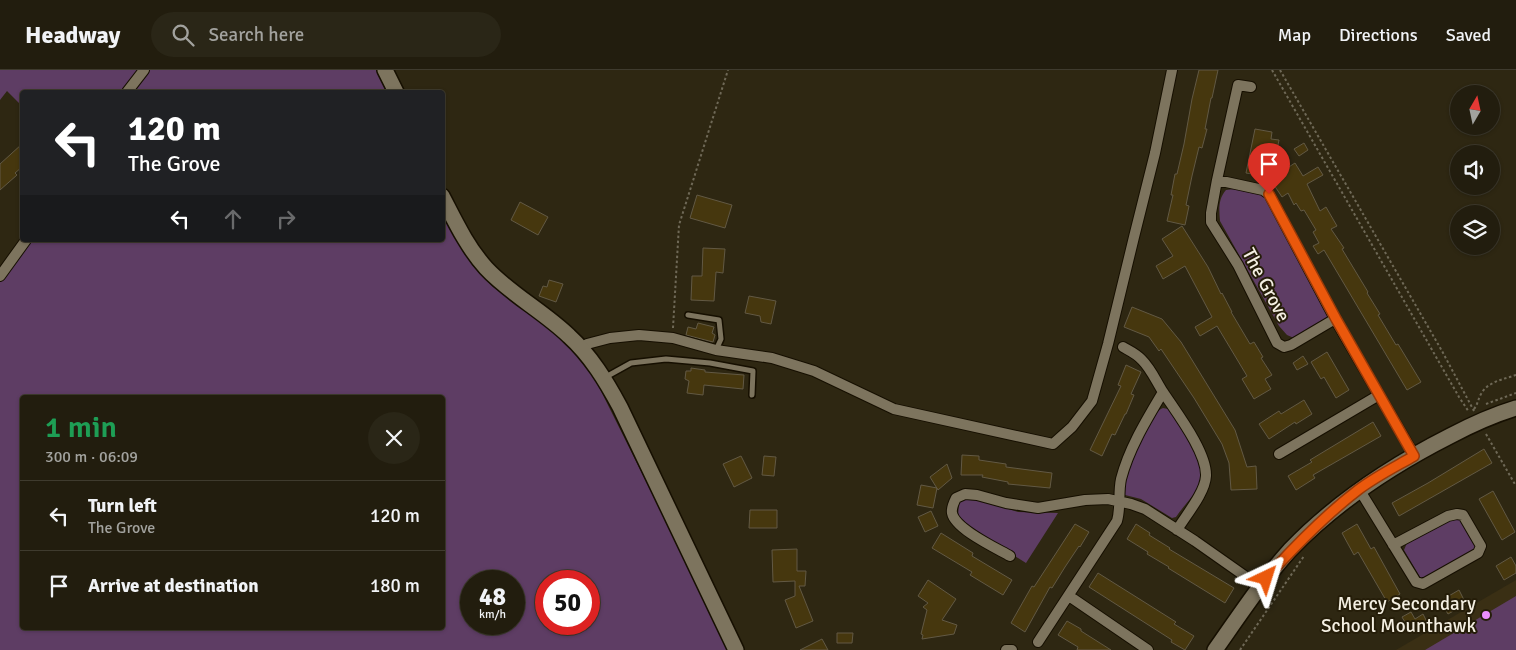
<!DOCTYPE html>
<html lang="en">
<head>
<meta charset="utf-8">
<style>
	:root { --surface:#221d0e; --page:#2a2617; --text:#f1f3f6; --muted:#a2a29e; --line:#3f3b2e }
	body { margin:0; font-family:Signika,sans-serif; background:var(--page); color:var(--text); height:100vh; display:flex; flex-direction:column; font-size:19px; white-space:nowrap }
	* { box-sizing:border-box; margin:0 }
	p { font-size:16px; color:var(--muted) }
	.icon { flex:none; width:28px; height:28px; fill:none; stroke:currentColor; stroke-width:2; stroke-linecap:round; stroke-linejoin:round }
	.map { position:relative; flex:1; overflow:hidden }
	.drawer { position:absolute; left:20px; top:325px; width:425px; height:235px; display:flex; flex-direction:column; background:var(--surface); border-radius:5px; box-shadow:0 1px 4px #0004,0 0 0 1px var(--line) }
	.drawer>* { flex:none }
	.banner { position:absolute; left:20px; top:20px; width:425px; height:152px; border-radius:5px; box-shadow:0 1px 4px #0004,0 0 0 1px var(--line); background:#202124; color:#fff; overflow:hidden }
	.needle { width:32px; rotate:9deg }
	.buttons { position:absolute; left:1450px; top:15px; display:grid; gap:10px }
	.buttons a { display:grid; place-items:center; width:50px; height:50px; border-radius:50%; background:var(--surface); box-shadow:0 1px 4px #0004,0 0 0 1px var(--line); font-size:25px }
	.speed { position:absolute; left:460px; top:500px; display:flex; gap:10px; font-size:25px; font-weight:700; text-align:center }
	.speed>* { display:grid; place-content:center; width:65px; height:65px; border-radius:50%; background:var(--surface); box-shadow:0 1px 4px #0004,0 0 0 1px var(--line); line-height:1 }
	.speed small { font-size:12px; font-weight:400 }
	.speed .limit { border:8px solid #d22; background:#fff; color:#111 }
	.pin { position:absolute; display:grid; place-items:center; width:42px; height:42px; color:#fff; margin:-51px -21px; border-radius:50% 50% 50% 0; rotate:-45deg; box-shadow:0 0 5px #0007 }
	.pin .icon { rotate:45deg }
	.me { position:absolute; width:55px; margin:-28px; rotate:41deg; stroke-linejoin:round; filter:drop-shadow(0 0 4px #0008) }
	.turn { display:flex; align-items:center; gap:18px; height:105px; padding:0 25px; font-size:22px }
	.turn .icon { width:65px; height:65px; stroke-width:2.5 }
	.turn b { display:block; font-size:35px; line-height:42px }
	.lanes { display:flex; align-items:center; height:48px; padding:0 25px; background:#0003; justify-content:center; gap:25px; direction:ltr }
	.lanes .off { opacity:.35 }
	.round { display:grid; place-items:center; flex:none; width:52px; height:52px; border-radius:26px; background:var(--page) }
	.overview { display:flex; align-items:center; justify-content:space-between; height:85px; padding:0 25px }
	h1 { font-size:30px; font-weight:600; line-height:38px; color:#1e9e55 }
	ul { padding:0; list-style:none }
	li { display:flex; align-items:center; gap:15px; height:70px; padding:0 25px; border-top:1px solid var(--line) }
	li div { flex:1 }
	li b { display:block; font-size:19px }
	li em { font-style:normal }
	header { display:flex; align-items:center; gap:30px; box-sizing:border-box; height:70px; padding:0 25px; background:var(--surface); border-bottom:1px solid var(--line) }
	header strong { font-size:24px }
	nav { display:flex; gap:28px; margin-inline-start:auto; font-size:18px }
	.search { width:350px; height:45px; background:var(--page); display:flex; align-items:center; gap:12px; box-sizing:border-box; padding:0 18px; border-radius:28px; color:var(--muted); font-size:19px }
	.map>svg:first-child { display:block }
	.built { fill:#3a2f14 }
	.green { fill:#5e3d64; fill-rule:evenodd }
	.building { fill:#46370e; stroke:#625944 }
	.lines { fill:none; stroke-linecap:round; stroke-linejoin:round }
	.service-casing { stroke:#160f00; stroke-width:8 }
	.minor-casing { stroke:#160f00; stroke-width:12 }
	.secondary-casing { stroke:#160f00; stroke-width:18 }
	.path { stroke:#6f6957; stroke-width:2; stroke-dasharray:2.5 2.5; stroke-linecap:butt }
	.service { stroke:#7d745e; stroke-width:5 }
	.minor { stroke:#7d745e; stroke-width:10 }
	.secondary { stroke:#7d745e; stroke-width:15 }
	.route-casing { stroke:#983908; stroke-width:12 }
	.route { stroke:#ea580c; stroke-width:9 }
	.poi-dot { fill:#eb8dfc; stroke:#251d09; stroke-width:2 }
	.labels { text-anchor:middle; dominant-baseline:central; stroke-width:4; stroke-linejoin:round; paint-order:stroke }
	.street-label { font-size:19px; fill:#f4efe2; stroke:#251d09 }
	.poi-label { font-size:19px; fill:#f4efe2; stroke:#251d09; text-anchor:end }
</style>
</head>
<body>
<header>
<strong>Headway</strong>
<div class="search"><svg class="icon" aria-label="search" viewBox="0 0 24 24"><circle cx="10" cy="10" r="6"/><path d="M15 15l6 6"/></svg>Search here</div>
<nav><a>Map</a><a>Directions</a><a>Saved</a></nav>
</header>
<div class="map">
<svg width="1516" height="580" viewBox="0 0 1516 580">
	<rect width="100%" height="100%" fill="#2e2712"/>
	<path class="built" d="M1516 510V580H1396Z"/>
	<path class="green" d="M0 0H377L387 22H22V36L7 21 0 30Z
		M1235 119 1262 125 1270 131 1330 242C1325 256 1306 262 1294 268L1287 265 1279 256 1220 151C1219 140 1218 129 1226 120Z
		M443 135 473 196 493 217 563 265 591 301 730 580H0V211L29 170H442ZM22 328H442V558H22ZM471 511H514V554H471ZM546 511H589V554H546Z
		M1163 338 1168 339 1173 343C1182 359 1205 393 1200 411 1197 424 1183 436 1176 447L1172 448 1141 429 1125 425 1122 421C1124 412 1126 403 1129 394 1133 382 1152 341 1163 338Z
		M977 429 1018 442 1058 443 1026 493 963 453 958 446 959 433 964 430Z
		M1451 448H1459L1475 475V479L1423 509 1420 507 1404 480 1407 473Z
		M1516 526V580H1425Z"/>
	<path class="building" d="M1199 0H1218L1212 28H1211L1205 59H1207L1202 78 1199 77 1192 106 1186 135 1189 136 1185 155 1167 151 1173 125H1171L1175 104H1177L1184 74 1192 29Z
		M1255 59 1272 62 1271 69 1279 70 1277 80 1270 78 1264 106 1246 103Z
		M1304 73 1308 80 1299 86 1294 79Z
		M22 74V97L15 103 17 105 0 120V94Z
		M1295 93 1303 106 1318 97 1323 105 1307 114 1320 141 1326 137 1337 156 1331 159 1344 178 1342 179 1368 222 1367 223 1380 244 1378 245 1396 275 1398 274 1421 312 1407 320 1324 180 1318 184 1313 176 1319 173 1313 162 1316 160 1304 140 1301 141 1296 133 1294 135 1288 123 1282 127 1270 109Z
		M697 125 732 135 725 158 690 148Z
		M520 132 548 147 538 165 511 150Z
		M1182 156 1208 197 1221 224 1222 223 1232 242H1231L1250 274 1254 272 1263 287 1261 288 1272 305 1265 309 1271 319 1254 329 1242 309 1247 306 1217 256 1200 266 1195 257 1212 247 1185 196 1163 209 1156 196 1173 186 1162 169Z
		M703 178 725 179 723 203 716 202 714 231 691 230 692 206H702Z
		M549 210 563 214 556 232 539 226 543 216 547 217Z
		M749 226 776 231 771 254 761 252 760 246 745 243Z
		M1132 237 1162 249 1181 272 1235 360 1247 397 1256 396 1257 419 1231 420 1229 393 1222 374 1194 328 1161 279 1159 281 1149 267 1124 257Z
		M698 253 714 257 712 263 715 265 713 272 686 265 688 257 696 259Z
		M1327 282 1349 320 1336 328 1324 307 1321 309 1311 292Z
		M1303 286 1308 294 1297 300 1293 293Z
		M1126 295 1141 302 1131 324 1134 325 1126 344H1125L1115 365 1112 364 1102 386 1090 380 1121 316 1118 315Z
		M691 298 705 300V302L744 305 743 319 704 315 703 325 687 323 689 311 685 309 686 301H691Z
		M1304 330 1312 344 1296 354 1295 352 1269 369 1259 354 1279 341 1281 344Z
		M1373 352 1381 366 1313 405 1315 408 1296 420 1288 406 1312 392 1310 390Z
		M1484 379 1492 393 1399 446 1392 433 1428 413Z
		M962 385 979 386V390L1006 394V397L1052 403 1050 418 1008 414V412L982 407 983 405H961Z
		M741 386 752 408 734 417 723 394Z
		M764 386 776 387 774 406 762 405Z
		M947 394 952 408 938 420 930 407Z
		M921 415 937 418 933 438 917 435Z
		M1493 421 1515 462 1502 470 1479 429Z
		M750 440H777V458H749Z
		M931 441 938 456 925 462 918 447Z
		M1075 454 1089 462 1080 477 1079 476 1065 497 1052 518 1050 517 1025 562 1011 553 1032 516 1034 517Z
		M1136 454 1150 463 1149 465 1170 478 1169 479 1234 518 1225 533 1168 498 1169 497 1147 484 1148 482 1127 469Z
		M1357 454 1371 479 1374 477 1400 524 1387 532 1358 482 1354 485 1342 463Z
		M941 463 973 483 972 486 1012 510 1003 525 970 505 972 502 932 478Z
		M797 479V501H806L805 516H799L813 551 796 558 785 530 795 526V511L773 512 772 480Z
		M1511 487 1516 496V503L1504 510 1496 496Z
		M1098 503 1176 552 1174 554 1194 566 1185 580 1171 572 1172 570 1089 517Z
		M928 510 956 529 942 550 957 555 954 564 922 569 923 565 921 564 927 540 923 537 928 533 918 526Z
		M1459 520 1466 534 1448 544 1440 531Z
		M1411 542 1415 549 1423 544 1428 554 1411 563 1402 547Z
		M1067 551 1081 559V561L1111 580H1077L1078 577 1058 565Z
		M837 563H853L852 573H837Z
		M822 569 828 580H800Z"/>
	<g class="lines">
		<g class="service-casing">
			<path id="service" d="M688 245 719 250 721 269 716 280
				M604 308 631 293 666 289 710 293 753 301 752 325"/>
		</g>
		<g class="minor-casing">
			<path id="minor" d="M1251 17 1238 15 1217 110 1211 143V152L1238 195 1277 273 1284 277 1291 275 1335 249
				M127 22 144 0
				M1217 110 1263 120 1269 124 1335 249 1414 385
				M0 206 26 170
				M1123 277C1130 281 1137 284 1142 290 1151 299 1156 311 1163 322 1176 342 1207 382 1206 406 1205 423 1186 445 1177 460
				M581 279 587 274 610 268 639 265 673 268 716 280 772 288 814 301 894 339 1053 374 1072 357 1092 331 1108 274 1134 167 1155 83 1172 0
				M1279 384 1379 325
				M1359 419 1416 512 1423 514 1478 483 1481 476 1463 445 1457 444 1448 446 1393 475
				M1010 486C996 478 955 459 952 443 951 438 954 432 956 428L965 424 977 425 1006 433 1038 438 1085 430 1108 429 1131 434 1145 439 1195 471 1259 516
				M1069 526 1148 580
				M1038 572 1117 451C1121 437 1118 423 1121 409 1129 378 1147 349 1163 322
				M1006 580H1012"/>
		</g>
		<g class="secondary-casing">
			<path id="secondary" d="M385 0 396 22
				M442 126C455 151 467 177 486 198 510 224 543 241 569 266 591 286 606 311 620 337L736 580
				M1215 580C1239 546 1262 511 1290 480 1336 432 1391 396 1450 366 1471 355 1493 345 1516 338"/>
		</g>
		<path class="path" d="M1272 0 1459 327 1469 342
			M1280 0 1442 281 1474 341
			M673 258 679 155 728 0
			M1486 334 1516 323
			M1474 339C1478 334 1478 329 1481 324 1487 312 1504 309 1516 305
			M1486 364 1516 416
			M1240 580 1304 486"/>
		<use href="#service" class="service"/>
		<use href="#minor" class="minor"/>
		<use href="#secondary" class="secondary"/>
	</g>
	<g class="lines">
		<g class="route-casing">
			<path id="route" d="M1266 508C1295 476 1324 446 1358 420 1375 407 1395 397 1414 386L1336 249 1269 124"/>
		</g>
		<use href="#route" class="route"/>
	</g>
	<circle class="poi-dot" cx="1486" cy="545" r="5"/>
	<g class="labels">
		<g class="street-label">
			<text transform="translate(1266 215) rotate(62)">The Grove</text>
		</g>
		<g class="poi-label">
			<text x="1476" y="534">Mercy Secondary<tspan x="1476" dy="22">School Mounthawk</tspan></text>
		</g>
	</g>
</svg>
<div class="buttons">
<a><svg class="needle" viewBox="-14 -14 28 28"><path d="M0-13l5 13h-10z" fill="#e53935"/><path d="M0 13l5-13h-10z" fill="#a2a29e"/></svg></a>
<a><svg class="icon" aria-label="sound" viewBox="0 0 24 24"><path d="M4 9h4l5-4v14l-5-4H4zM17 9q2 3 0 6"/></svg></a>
<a><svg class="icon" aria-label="layers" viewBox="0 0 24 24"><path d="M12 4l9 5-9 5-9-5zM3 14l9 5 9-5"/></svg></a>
</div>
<div class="speed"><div>48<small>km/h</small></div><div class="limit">50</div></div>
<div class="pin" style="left:1269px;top:124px;background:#d93025"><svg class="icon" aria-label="arrive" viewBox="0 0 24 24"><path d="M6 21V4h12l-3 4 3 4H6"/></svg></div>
<svg class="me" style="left:1266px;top:508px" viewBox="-20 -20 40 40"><path d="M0-17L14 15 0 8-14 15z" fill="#ea580c" stroke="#fff" stroke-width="4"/></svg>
<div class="banner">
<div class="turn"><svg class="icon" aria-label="left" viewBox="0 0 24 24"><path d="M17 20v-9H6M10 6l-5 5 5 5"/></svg><div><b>120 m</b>The Grove</div></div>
<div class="lanes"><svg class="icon" aria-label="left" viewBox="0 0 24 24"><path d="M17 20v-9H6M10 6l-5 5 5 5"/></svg><svg class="icon off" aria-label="ahead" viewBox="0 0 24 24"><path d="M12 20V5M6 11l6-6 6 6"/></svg><svg class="icon off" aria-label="right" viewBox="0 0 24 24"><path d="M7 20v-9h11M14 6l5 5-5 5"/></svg></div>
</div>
<section class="drawer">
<div class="overview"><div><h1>1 min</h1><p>300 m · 06:09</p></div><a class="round"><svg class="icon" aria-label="close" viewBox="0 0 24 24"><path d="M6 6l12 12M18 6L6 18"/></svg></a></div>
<ul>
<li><svg class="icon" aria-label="left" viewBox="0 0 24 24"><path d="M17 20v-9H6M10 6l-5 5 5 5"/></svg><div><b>Turn left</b><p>The Grove</p></div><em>120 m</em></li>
<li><svg class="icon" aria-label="arrive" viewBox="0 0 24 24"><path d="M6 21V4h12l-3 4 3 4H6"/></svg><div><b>Arrive at destination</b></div><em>180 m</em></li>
</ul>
</section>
</div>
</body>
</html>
